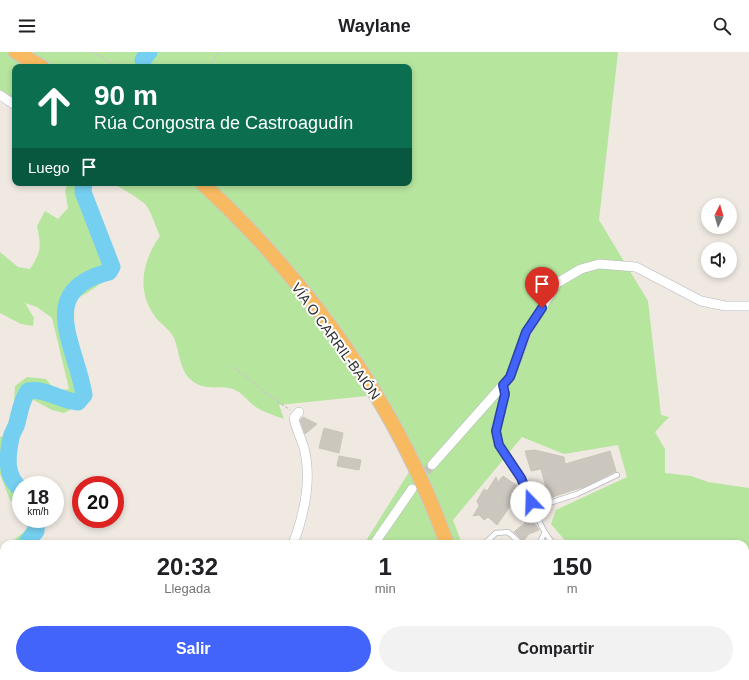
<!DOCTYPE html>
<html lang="es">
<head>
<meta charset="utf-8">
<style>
	:root { --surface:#fff; --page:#f2f2f2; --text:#202124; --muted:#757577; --accent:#4264fb }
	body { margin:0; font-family:Helvetica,sans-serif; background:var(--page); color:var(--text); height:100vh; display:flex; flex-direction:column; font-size:15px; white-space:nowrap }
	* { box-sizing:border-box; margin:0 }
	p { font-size:13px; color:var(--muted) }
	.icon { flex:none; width:22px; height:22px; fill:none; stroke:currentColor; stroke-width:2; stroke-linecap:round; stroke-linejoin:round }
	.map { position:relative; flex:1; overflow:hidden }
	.drawer { position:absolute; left:0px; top:488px; width:749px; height:140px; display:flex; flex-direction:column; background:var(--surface); border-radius:12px 12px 0 0; box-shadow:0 2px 6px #0003 }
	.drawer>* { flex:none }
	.guide { position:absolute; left:12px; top:12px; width:400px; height:122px; border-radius:8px; box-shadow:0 2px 6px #0003; background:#0b6e4f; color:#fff; overflow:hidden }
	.needle { width:26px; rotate:5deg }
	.buttons { position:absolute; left:701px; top:146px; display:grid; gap:8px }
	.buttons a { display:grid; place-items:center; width:36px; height:36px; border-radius:50%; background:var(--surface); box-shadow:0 2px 6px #0003; font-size:20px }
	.speed { position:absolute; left:12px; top:424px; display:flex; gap:8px; font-size:20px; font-weight:700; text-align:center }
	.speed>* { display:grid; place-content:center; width:52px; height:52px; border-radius:50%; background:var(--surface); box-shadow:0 2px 6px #0003; line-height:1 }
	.speed small { font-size:10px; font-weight:400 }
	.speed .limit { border:6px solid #d22; background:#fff; color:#111 }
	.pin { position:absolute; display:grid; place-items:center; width:34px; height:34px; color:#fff; margin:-41px -17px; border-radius:50% 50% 50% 0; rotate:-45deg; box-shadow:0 0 4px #0007 }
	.pin .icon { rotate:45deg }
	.me { position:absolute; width:44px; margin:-22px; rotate:339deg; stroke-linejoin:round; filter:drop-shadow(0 0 3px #0008) }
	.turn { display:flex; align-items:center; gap:14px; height:84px; padding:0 16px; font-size:18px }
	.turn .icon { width:52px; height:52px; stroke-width:2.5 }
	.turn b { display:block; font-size:28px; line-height:34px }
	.then { display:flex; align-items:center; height:38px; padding:0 16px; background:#0003; gap:8px; font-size:15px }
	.eta { display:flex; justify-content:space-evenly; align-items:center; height:68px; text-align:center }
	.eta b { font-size:24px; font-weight:600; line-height:28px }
	.primary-button { display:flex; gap:8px; margin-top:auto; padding:8px 16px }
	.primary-button a { flex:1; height:46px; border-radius:24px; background:var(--accent); color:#fff; font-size:16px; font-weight:600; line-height:46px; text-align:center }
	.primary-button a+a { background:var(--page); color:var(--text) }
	header { display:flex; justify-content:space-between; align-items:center; height:52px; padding:0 16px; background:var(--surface); font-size:18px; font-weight:600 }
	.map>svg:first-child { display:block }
	.green { fill:#b6e59e }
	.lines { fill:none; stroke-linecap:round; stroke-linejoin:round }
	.stream { stroke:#75cff0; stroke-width:3 }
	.river { stroke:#75cff0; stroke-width:17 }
	.building { fill:#cbc7bf; stroke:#cbc5ba }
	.minor-tunnel { stroke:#c8c4bd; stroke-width:9; stroke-dasharray:9 4.5; stroke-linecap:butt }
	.service-casing { stroke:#b4b7c1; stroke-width:6 }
	.minor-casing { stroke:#b4b7c1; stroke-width:10 }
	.trunk-casing { stroke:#c9c9c9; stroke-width:16 }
	.path { stroke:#c9c9c9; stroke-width:1.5; stroke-dasharray:3 2; stroke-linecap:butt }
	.service { stroke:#fff; stroke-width:4.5 }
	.minor { stroke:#fff; stroke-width:9 }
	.trunk { stroke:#f8ba60; stroke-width:14 }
	.route-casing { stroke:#2b41a3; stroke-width:10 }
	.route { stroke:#4264fb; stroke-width:7 }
	.labels { text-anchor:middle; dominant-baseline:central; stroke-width:4; stroke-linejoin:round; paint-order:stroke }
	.street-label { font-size:14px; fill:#2e2e2e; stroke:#fff }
</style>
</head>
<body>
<header><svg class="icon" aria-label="menu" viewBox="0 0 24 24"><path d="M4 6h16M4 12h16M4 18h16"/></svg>Waylane<svg class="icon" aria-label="search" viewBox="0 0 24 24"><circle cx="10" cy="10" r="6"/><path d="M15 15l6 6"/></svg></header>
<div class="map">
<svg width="749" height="628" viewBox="0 0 749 628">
	<rect width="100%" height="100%" fill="#efe9e1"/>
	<path class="green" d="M0 0H618L599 168 648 249 661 363 669 365 655 380 665 397V421L691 424 708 430 749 436V628H392V624H745V492H568L551 472 556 458 627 425 618 393 564 402 522 385 453 468 462 492H364L414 412 376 343 279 353 284 367C273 363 262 360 253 353 248 349 243 342 237 339 222 330 209 342 191 328 180 319 179 298 174 286 170 277 159 271 154 263 136 237 143 208 160 184 156 176 151 158 145 152 141 148 116 132 111 131H409V15H15V53L0 43Z
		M69 131H90L89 140 115 213 113 223 87 241 74 248V280L90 336 88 348 64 361 52 358 30 346 14 405 18 421 27 433H21V456L10 448 0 422V385L6 383 13 365 15 334 27 325 46 327C52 336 59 339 69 337L52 266 37 255 25 251 34 266 33 274 21 272 0 261V200L18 215 30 217C42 199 41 194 37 174L45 159 58 167 68 156 65 138Z
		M30 467H41L38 485 31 492H9C18 483 27 482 30 467Z
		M50 624H102L98 628H49Z"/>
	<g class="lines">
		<path class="stream" d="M745 575 749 573
			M693 628 696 624"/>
		<path class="river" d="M143 8 149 0
			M21 437C5 425 7 404 11 386 12 380 16 376 17 371 20 360 21 349 28 339 46 336 61 349 78 350L84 343C77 295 34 238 109 220L112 215 83 140 84 131
			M26 492 36 479 37 467
			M0 517 4 513"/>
	</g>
	<path class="building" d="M303 365 317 372 305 382 300 368Z
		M324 376 343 381 339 401 319 396Z
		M535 398 564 405 565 412 610 399 616 419 586 434 549 446 541 417 531 419 525 399Z
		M339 404 361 408 359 418 337 414Z
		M503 424 522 437 497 473 488 465 484 468 479 463 473 464 479 454 477 449 484 437 487 439 496 425 498 430Z
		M531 466 539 478 529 482 524 488H522L514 480Z"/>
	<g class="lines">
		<path class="minor-tunnel" d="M418 430 432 413"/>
		<g class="service-casing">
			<path id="service" d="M503 333C507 349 497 362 497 378 496 394 513 412 521 427 533 447 537 475 554 492
				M534 456 577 442 617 423
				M484 492 496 481 508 480 520 491 524 492
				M536 492H539L544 482"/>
		</g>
		<g class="minor-casing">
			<path id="minor" d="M0 43 15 53
				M432 413 510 325 527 280 557 231 581 217 599 212 636 215 701 249 725 254H749
				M293 492C304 463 312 427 304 396 301 386 296 377 294 366L299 360
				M374 492 412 437
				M0 577 4 578
				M166 624V628
				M462 624V628
				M138 628 139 624"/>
		</g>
		<g class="trunk-casing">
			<path id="trunk" d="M16 0 42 15
				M202 131C309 230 398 354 447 492
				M490 624 491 628"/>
		</g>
		<path class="path" d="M92 0 120 15
			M208 15 220 0
			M234 315 265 340 290 358"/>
		<use href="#service" class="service"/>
		<use href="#minor" class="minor"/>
		<use href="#trunk" class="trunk"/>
	</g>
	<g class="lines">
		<g class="route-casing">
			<path id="route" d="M531 450 521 426 499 393 496 379 505 342 503 333 510 325 526 280 542 256"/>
		</g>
		<use href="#route" class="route"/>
	</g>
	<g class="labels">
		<g class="street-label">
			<text transform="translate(336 289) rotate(54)">VÍA O CARRIL-BAIÓN</text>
		</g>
	</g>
</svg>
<div class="buttons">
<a><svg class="needle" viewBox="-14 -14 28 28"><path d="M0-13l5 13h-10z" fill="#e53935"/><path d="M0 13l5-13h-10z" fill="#757577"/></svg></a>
<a><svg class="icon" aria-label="sound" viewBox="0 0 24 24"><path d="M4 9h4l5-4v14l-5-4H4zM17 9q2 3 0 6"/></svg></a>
</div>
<div class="speed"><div>18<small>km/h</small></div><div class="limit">20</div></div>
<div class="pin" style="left:542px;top:256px;background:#d93025"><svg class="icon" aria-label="arrive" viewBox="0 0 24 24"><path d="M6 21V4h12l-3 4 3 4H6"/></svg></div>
<svg class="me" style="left:531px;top:450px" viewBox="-20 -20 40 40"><circle r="19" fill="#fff"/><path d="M0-13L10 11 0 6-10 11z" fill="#4264fb"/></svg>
<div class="guide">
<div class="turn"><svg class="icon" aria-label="ahead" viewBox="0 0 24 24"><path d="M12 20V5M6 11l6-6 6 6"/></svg><div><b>90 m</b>Rúa Congostra de Castroagudín</div></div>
<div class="then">Luego<svg class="icon" aria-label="arrive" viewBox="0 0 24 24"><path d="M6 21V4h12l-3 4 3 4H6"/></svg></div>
</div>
<section class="drawer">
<div class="eta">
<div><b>20:32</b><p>Llegada</p></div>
<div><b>1</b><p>min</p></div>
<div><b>150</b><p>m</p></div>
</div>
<div class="primary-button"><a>Salir</a><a>Compartir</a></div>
</section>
</div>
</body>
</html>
